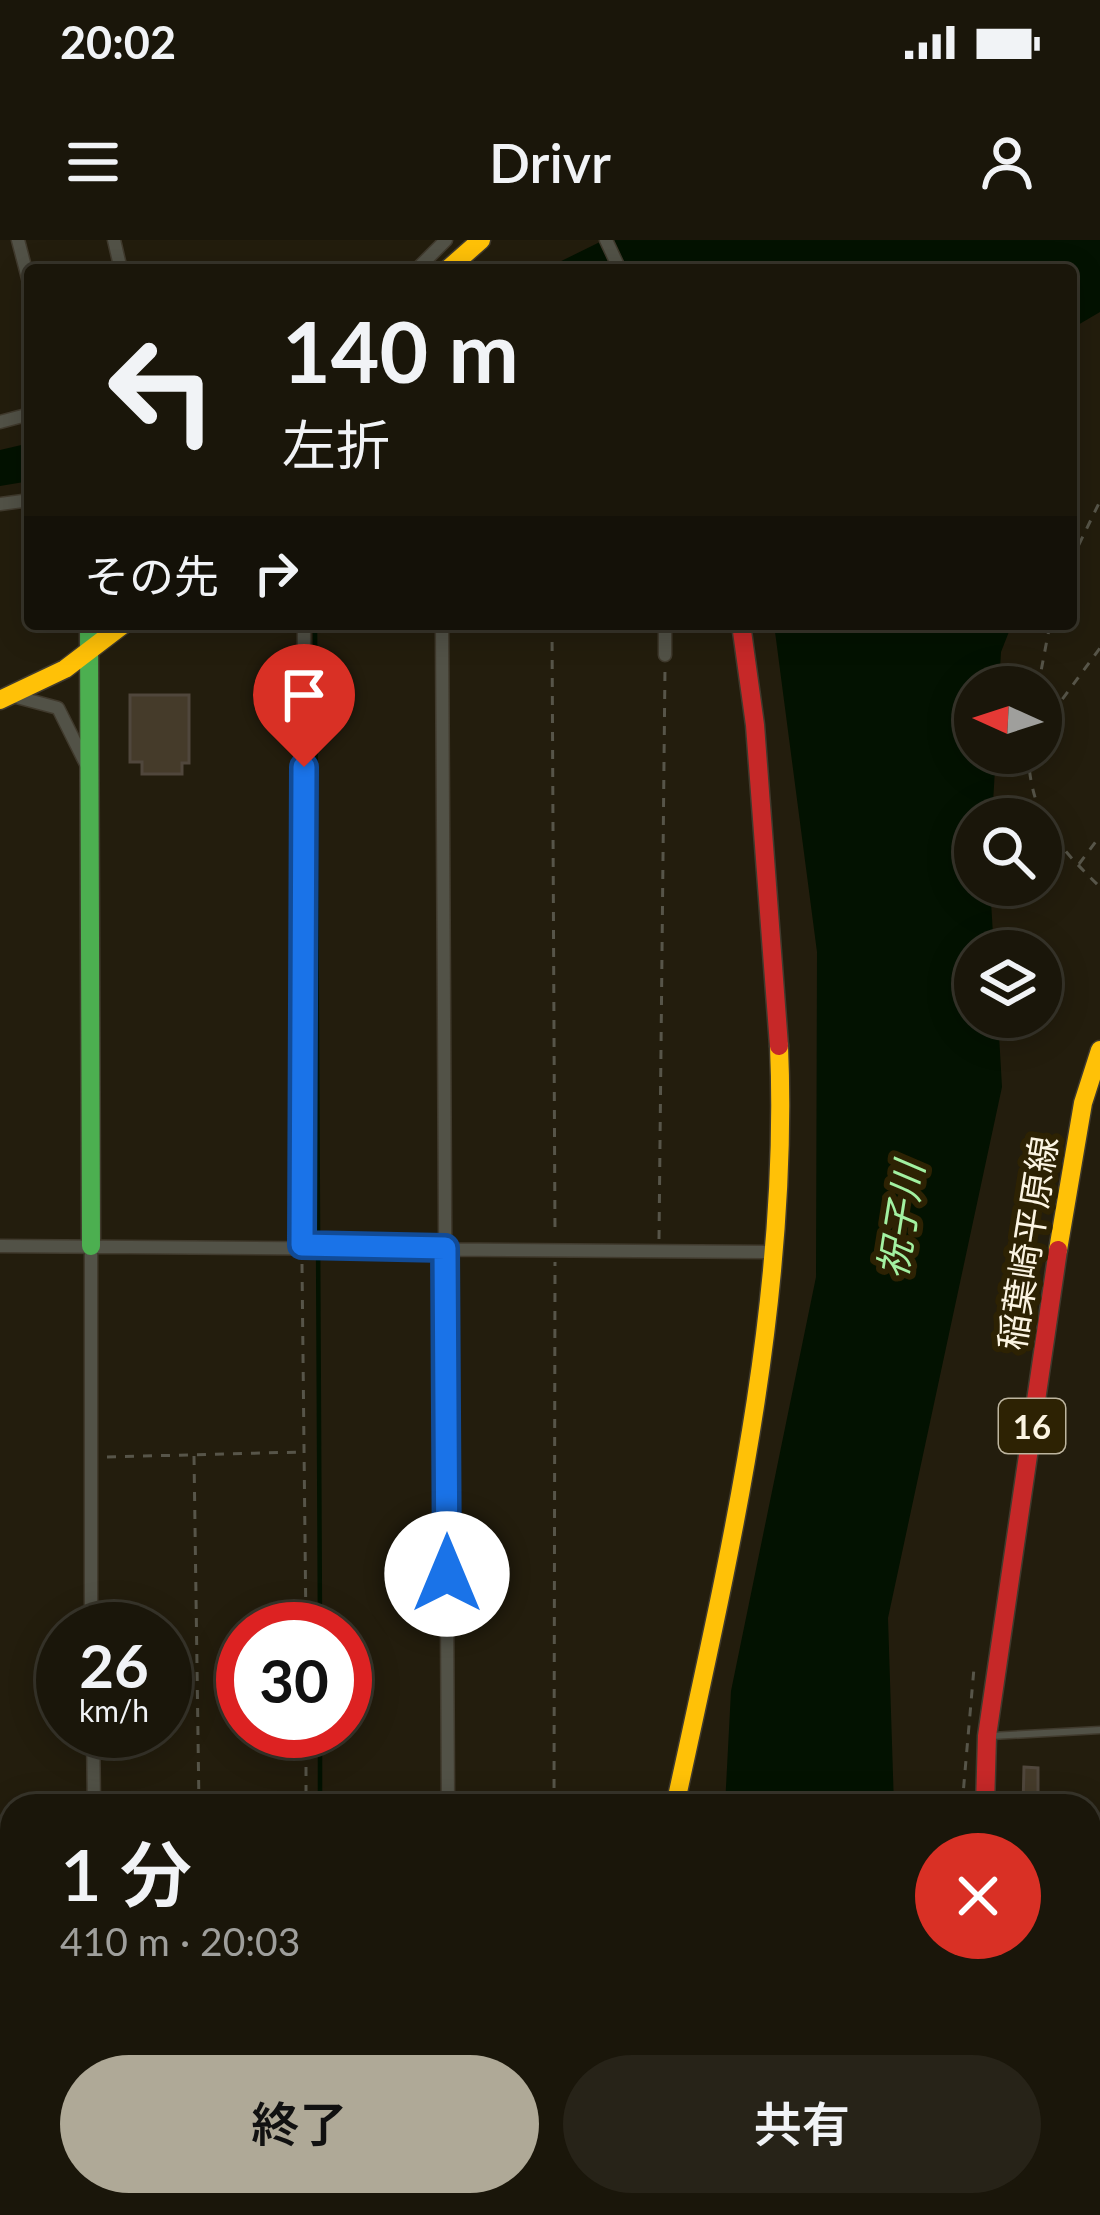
<!DOCTYPE html>
<html lang="ja">
<head>
<meta charset="utf-8">
<style>
	:root { --surface:#1a160a; --page:#272318; --text:#f1f3f6; --muted:#9f9f9c; --line:#38352b; --accent:#afa997 }
	body { margin:0; font-family:Lato,"Noto Sans JP",sans-serif; background:var(--page); color:var(--text); height:100vh; display:flex; flex-direction:column; font-size:45px; white-space:nowrap }
	* { box-sizing:border-box; margin:0 }
	p { font-size:39px; color:var(--muted) }
	.icon { flex:none; width:66px; height:66px; fill:none; stroke:currentColor; stroke-width:2; stroke-linecap:round; stroke-linejoin:round }
	.map { position:relative; flex:1; overflow:hidden }
	.side { position:absolute; left:0px; top:1554px; width:1101px; height:423px; display:flex; flex-direction:column; background:var(--surface); border-radius:36px 36px 0 0; box-shadow:0 6px 30px #0003,0 0 0 3px var(--line) }
	.side>* { flex:none }
	.guide { position:absolute; left:24px; top:24px; width:1053px; height:366px; border-radius:12px; box-shadow:0 6px 30px #0003,0 0 0 3px var(--line); background:#1a160a; color:var(--text); overflow:hidden }
	.needle { width:78px; rotate:273deg }
	.fabs { position:absolute; left:954px; top:426px; display:grid; gap:24px }
	.fabs a { display:grid; place-items:center; width:108px; height:108px; border-radius:50%; background:var(--surface); box-shadow:0 6px 30px #0003,0 0 0 3px var(--line); font-size:60px }
	.speed { position:absolute; left:36px; top:1362px; display:flex; gap:24px; font-size:60px; font-weight:700; text-align:center }
	.speed>* { display:grid; place-content:center; width:156px; height:156px; border-radius:50%; background:var(--surface); box-shadow:0 6px 30px #0003,0 0 0 3px var(--line); line-height:1 }
	.speed small { font-size:30px; font-weight:400 }
	.speed .limit { border:18px solid #d22; background:#fff; color:#111 }
	.pin { position:absolute; display:grid; place-items:center; width:102px; height:102px; color:#fff; margin:-123px -51px; border-radius:50% 50% 50% 0; rotate:-45deg; box-shadow:0 0 12px #0007 }
	.pin .icon { rotate:45deg }
	.me { position:absolute; width:132px; margin:-66px; rotate:0deg; stroke-linejoin:round; filter:drop-shadow(0 0 9px #0008) }
	.turn { display:flex; align-items:center; gap:42px; height:252px; padding:0 60px; font-size:54px }
	.turn .icon { width:156px; height:156px; stroke-width:2.5 }
	.turn b { display:block; font-size:84px; line-height:102px }
	.then { display:flex; align-items:center; height:114px; padding:0 60px; background:#0003; gap:24px; font-size:45px }
	.round { display:grid; place-items:center; flex:none; width:126px; height:126px; border-radius:63px; background:var(--page) }
	.headline { display:flex; align-items:center; justify-content:space-between; height:204px; padding:0 60px }
	h1 { font-size:72px; font-weight:600; line-height:90px }
	.button { display:flex; gap:24px; margin-top:auto; padding:24px 60px }
	.button a { flex:1; height:138px; border-radius:72px; background:var(--accent); color:#111; font-size:48px; font-weight:600; line-height:138px; text-align:center }
	.button a+a { background:var(--page); color:var(--text) }
	.status { display:flex; justify-content:space-between; align-items:center; height:84px; padding:0 60px; background:var(--surface); direction:ltr }
	.status svg { height:33px; fill:currentColor }
	header { display:flex; justify-content:space-between; align-items:center; height:156px; padding:0 60px; background:var(--surface); font-size:54px; font-weight:600 }
	.map>svg:first-child { display:block }
	.water { fill:#031201 }
	.lines { fill:none; stroke-linecap:round; stroke-linejoin:round }
	.stream { stroke:#031201; stroke-width:4.5 }
	.building { fill:#453b2a; stroke:#50473c; stroke-width:3 }
	.lane-casing { stroke:#403a2d; stroke-width:9 }
	.street-casing { stroke:#403a2d; stroke-width:15 }
	.fast-casing { stroke:#403a2d; stroke-width:21 }
	.slow-casing { stroke:#403a2d; stroke-width:21 }
	.jam-casing { stroke:#403a2d; stroke-width:21 }
	.path { stroke:#575549; stroke-width:3; stroke-dasharray:9 9; stroke-linecap:butt }
	.lane { stroke:#525247; stroke-width:6 }
	.street { stroke:#525247; stroke-width:12 }
	.fast { stroke:#4caf50; stroke-width:18 }
	.slow { stroke:#ffc107; stroke-width:18 }
	.jam { stroke:#c62828; stroke-width:18 }
	.route-casing { stroke:#114b97; stroke-width:30 }
	.route { stroke:#1a73e8; stroke-width:21 }
	.labels { text-anchor:middle; dominant-baseline:central; stroke-width:12; stroke-linejoin:round; paint-order:stroke }
	.shield { fill:#2d2203; stroke:#bdb59f; stroke-width:3 }
	.shield-label { font-size:33px; font-weight:bold; fill:#fbf4e2 }
	.street-label { font-size:36px; fill:#fbf4e2; stroke:#2d2203 }
	.water-label { font-size:39px; font-style:italic; fill:#a2f1a1; stroke:#2d2203 }
</style>
</head>
<body>
<div class="status"><b>20:02</b><svg viewBox="0 0 49 12"><path d="M0 12V9h3v3zM5 12V6h3v6zM10 12V3h3v9zM15 12V0h3v12zM26 1h20v11H26zM47 4h2v5h-2z"/></svg></div>
<header><svg class="icon" aria-label="menu" viewBox="0 0 24 24"><path d="M4 6h16M4 12h16M4 18h16"/></svg>Drivr<svg class="icon" aria-label="person" viewBox="0 0 24 24"><circle cx="12" cy="8" r="4"/><path d="M4 21q1-7 8-7t8 7"/></svg></header>
<div class="map">
<svg width="1100" height="1975" viewBox="0 0 1100 1975">
	<rect width="100%" height="100%" fill="#231d0d"/>
	<path class="water" d="M604 0H1100V72L1071 89V30H543Z
		M30 203V241L0 246V210Z
		M774 384H1012L1001 412 999 447H975V513H996L992 579H975V645H990L994 711H975V777H998L1002 847 888 1378 894 1566H725L731 1451 816 1037 817 712Z
		M755 1965H854L856 1975H757Z"/>
	<g class="lines">
		<path class="stream" d="M315 384 320 1389
			M320 1566V1491
			M318 1975V1968"/>
	</g>
	<path class="building" d="M130 455H189V523H182V534H142V522H130Z
		M1024 1527 1038 1528V1566H1023Z"/>
	<g class="lines">
		<g class="lane-casing">
			<path id="lane" d="M991 1496 1100 1490"/>
		</g>
		<g class="street-casing">
			<path id="street" d="M18 0 30 46
				M114 0 121 30
				M606 0 620 30
				M416 30 446 0
				M0 182 30 174
				M0 264 30 260
				M442 384 448 1566
				M665 384V415
				M13 456 58 468 86 524
				M302 1005 304 384
				M0 1006 774 1012
				M91 1006V1389
				M93 1491 94 1566
				M0 1639H12
				M309 1965V1975
				M451 1965V1975
				M94 1975V1965"/>
		</g>
		<g class="fast-casing">
			<path id="fast" d="M89 384 91 1006"/>
		</g>
		<g class="slow-casing">
			<path id="slow" d="M447 30 481 0
				M0 460 65 429 124 384
				M1058 1010 1083 863 1100 810
				M675 1566C729 1317 790 1062 779 806
				M634 1965 769 1975"/>
		</g>
		<g class="jam-casing">
			<path id="jam" d="M741 384 755 485 779 806
				M985 1566 987 1496 1058 1010
				M1055 1965 1056 1975"/>
		</g>
		<path class="path" d="M1071 321 1100 261
			M552 384 555 994
			M1038 447 1050 384
			M1041 488 1100 408
			M1028 513C1031 577 1056 604 1100 647
			M1079 624 1100 596
			M659 999 665 427
			M302 1024 306 1389
			M194 1216 199 1566
			M107 1217 302 1212
			M306 1491V1566
			M554 1566 555 1022
			M962 1566 974 1428
			M912 1965 914 1975
			M1018 1965 1019 1975
			M200 1975 201 1965"/>
		<use href="#lane" class="lane"/>
		<use href="#street" class="street"/>
		<use href="#fast" class="fast"/>
		<use href="#slow" class="slow"/>
		<use href="#jam" class="jam"/>
	</g>
	<g class="lines">
		<g class="route-casing">
			<path id="route" d="M304 527 302 1005 445 1008 447 1334"/>
		</g>
		<use href="#route" class="route"/>
	</g>
	<g class="labels">
		<rect class="shield" x="999" y="1159" width="66" height="54" rx="9"/>
		<g class="shield-label">
			<text x="1032" y="1186">16</text>
		</g>
		<g class="street-label">
			<text transform="translate(1027 1003) rotate(-81)">稲葉崎平原線</text>
		</g>
		<g class="water-label">
			<text transform="translate(900 980) rotate(-81)">祝子川</text>
		</g>
	</g>
</svg>
<div class="fabs">
<a><svg class="needle" viewBox="-14 -14 28 28"><path d="M0-13l5 13h-10z" fill="#e53935"/><path d="M0 13l5-13h-10z" fill="#9f9f9c"/></svg></a>
<a><svg class="icon" aria-label="search" viewBox="0 0 24 24"><circle cx="10" cy="10" r="6"/><path d="M15 15l6 6"/></svg></a>
<a><svg class="icon" aria-label="layers" viewBox="0 0 24 24"><path d="M12 4l9 5-9 5-9-5zM3 14l9 5 9-5"/></svg></a>
</div>
<div class="speed"><div>26<small>km/h</small></div><div class="limit">30</div></div>
<div class="pin" style="left:304px;top:527px;background:#d93025"><svg class="icon" aria-label="arrive" viewBox="0 0 24 24"><path d="M6 21V4h12l-3 4 3 4H6"/></svg></div>
<svg class="me" style="left:447px;top:1334px" viewBox="-20 -20 40 40"><circle r="19" fill="#fff"/><path d="M0-13L10 11 0 6-10 11z" fill="#1a73e8"/></svg>
<div class="guide">
<div class="turn"><svg class="icon" aria-label="left" viewBox="0 0 24 24"><path d="M17 20v-9H6M10 6l-5 5 5 5"/></svg><div><b>140 m</b>左折</div></div>
<div class="then">その先<svg class="icon" aria-label="right" viewBox="0 0 24 24"><path d="M7 20v-9h11M14 6l5 5-5 5"/></svg></div>
</div>
<section class="side">
<div class="headline"><div><h1>1 分</h1><p>410 m · 20:03</p></div><a class="round" style="background:#d93025;color:#fff"><svg class="icon" aria-label="close" viewBox="0 0 24 24"><path d="M6 6l12 12M18 6L6 18"/></svg></a></div>
<div class="button"><a>終了</a><a>共有</a></div>
</section>
</div>
</body>
</html>
